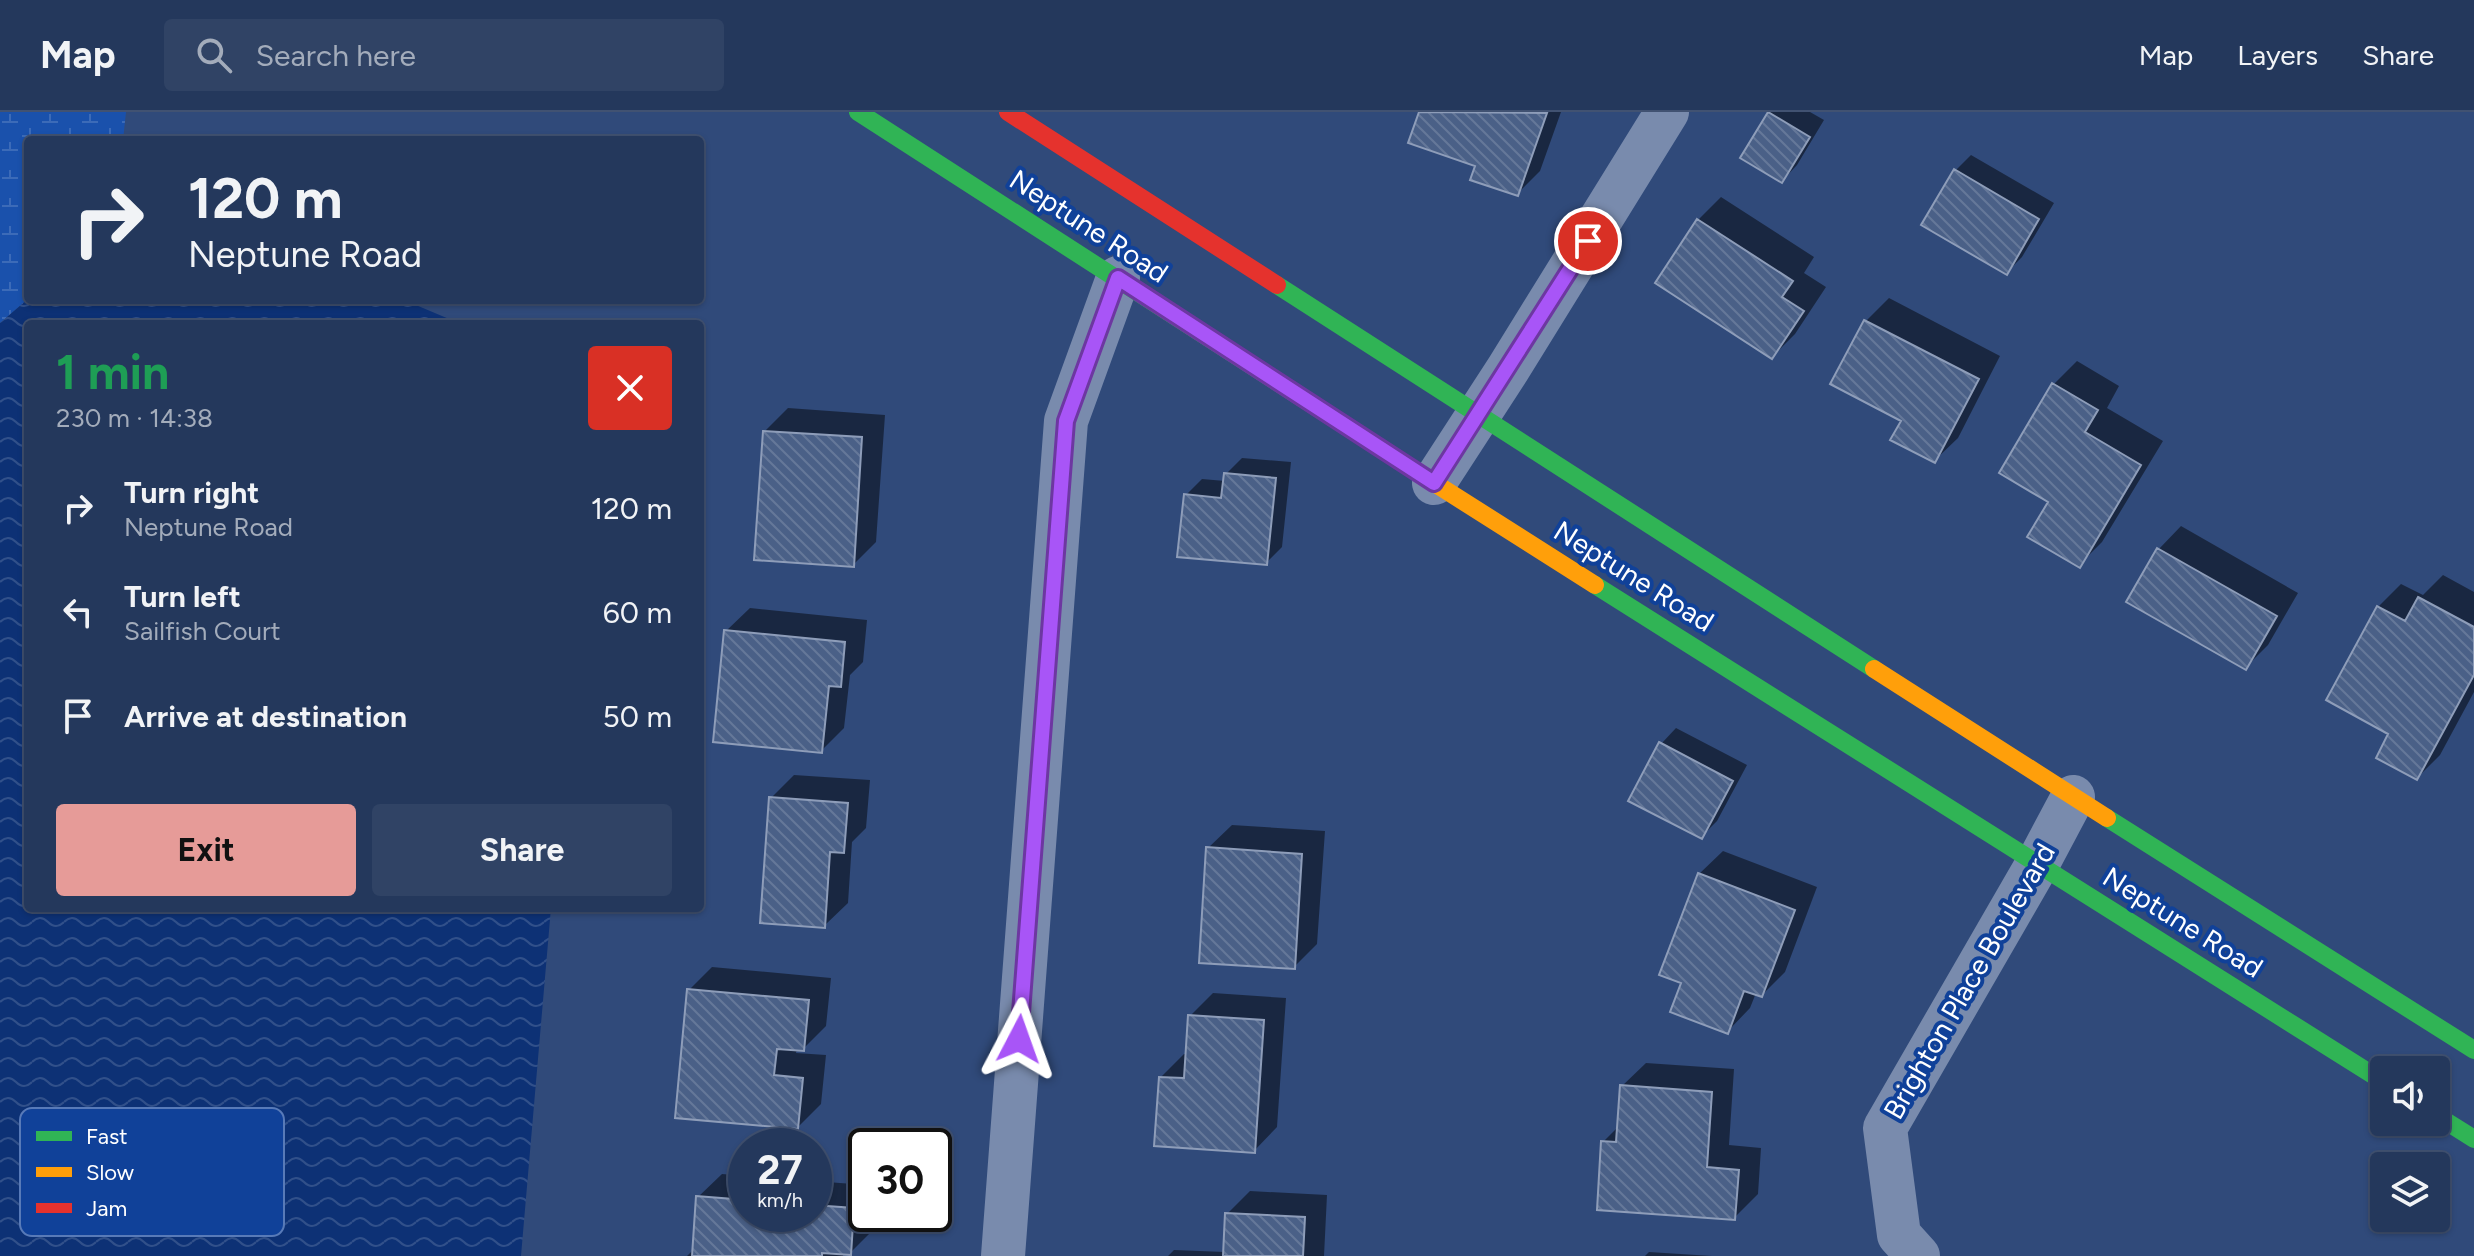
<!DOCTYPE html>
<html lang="en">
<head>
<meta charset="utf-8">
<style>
	:root { --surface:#24385c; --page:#304365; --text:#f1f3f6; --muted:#a3acbb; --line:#415272; --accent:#e69b98 }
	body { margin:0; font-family:Figtree,sans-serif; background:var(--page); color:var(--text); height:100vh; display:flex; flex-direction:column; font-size:30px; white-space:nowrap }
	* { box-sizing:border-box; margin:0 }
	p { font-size:26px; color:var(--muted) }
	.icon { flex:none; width:44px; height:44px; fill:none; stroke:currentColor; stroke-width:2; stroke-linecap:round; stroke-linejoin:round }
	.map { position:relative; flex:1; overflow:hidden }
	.panel { position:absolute; left:24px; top:208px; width:680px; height:592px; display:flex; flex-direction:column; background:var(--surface); border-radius:8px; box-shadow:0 2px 6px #0004,0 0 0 2px var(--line) }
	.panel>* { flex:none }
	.banner { position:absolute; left:24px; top:24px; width:680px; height:168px; border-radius:8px; box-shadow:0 2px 6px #0004,0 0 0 2px var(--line); background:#24385c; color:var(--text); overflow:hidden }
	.tools { position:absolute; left:2370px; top:944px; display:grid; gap:16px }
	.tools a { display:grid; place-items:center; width:80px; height:80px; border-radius:8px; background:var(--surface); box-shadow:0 2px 6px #0004,0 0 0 2px var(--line); font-size:40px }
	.speed { position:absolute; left:728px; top:1016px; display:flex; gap:16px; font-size:40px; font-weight:700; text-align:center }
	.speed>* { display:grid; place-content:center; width:104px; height:104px; border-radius:50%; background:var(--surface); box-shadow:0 2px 6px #0004,0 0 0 2px var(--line); line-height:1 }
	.speed small { font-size:20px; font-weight:400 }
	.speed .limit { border:4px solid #111; border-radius:12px; background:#fff; color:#111 }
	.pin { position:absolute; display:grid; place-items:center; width:68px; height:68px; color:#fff; margin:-34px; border:4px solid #fff; border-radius:50%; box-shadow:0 2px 8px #0007 }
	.me { position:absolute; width:88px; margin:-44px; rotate:4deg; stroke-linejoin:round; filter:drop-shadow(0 0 6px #0008) }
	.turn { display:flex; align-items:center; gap:28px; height:168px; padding:0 32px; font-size:36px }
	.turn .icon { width:104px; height:104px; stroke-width:2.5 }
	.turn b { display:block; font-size:56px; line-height:68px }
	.round { display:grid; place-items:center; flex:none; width:84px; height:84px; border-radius:8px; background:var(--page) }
	.summary { display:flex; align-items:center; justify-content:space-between; height:136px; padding:0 32px }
	h1 { font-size:48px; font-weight:700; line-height:60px; color:#1e9e55 }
	.cta { display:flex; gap:16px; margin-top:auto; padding:16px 32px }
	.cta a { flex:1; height:92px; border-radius:8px; background:var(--accent); color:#111; font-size:32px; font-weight:700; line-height:92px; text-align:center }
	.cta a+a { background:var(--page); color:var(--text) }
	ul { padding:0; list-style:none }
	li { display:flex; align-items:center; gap:24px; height:104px; padding:0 32px }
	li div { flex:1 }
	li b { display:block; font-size:30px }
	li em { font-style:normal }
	header { display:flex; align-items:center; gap:48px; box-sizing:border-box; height:112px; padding:0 40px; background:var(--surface); border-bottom:2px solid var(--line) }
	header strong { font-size:38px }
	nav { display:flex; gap:44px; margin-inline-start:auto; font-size:28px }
	.search { width:560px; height:72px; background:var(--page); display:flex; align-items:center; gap:20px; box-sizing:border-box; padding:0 28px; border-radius:8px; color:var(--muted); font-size:30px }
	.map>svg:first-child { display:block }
	.wetland { fill:url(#wetland-marsh) }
	.water { fill:url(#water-waves) }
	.shadow { fill:#0007 }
	.building { fill:url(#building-back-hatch); stroke:#8e9db9; stroke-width:2 }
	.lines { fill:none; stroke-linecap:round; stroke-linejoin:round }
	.street { stroke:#798bad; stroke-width:44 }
	.fast { stroke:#30b455; stroke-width:18 }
	.slow { stroke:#ff9f0a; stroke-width:18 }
	.jam { stroke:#e5322d; stroke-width:18 }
	.route-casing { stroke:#6d37a1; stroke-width:20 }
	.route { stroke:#a855f7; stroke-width:14 }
	.labels { text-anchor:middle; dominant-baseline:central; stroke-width:8; stroke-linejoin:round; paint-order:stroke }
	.street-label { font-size:28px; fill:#fff; stroke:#104199 }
	.key { fill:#104199; stroke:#587ab8; stroke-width:2 }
	.key-label { font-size:22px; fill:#fff }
</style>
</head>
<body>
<header>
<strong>Map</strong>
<div class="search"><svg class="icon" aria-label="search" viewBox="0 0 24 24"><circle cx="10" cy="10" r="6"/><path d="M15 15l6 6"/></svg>Search here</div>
<nav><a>Map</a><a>Layers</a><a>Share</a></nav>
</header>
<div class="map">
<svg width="2474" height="1144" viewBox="0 0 2474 1144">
	<defs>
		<pattern id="wetland-marsh" width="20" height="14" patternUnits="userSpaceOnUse" patternTransform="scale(2)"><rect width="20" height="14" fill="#1a51ac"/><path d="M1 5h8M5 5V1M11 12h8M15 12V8" fill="none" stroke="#3c6bb8"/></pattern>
		<pattern id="water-waves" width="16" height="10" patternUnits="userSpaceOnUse" patternTransform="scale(2)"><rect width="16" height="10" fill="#0d3175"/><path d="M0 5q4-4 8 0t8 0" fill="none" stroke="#31508a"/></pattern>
		<pattern id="building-back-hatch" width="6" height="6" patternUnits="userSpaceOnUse" patternTransform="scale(2)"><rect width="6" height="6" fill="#4a6087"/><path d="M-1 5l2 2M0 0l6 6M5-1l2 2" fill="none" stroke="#657899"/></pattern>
	</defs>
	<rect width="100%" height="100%" fill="#304a7a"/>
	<path class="wetland" d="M0 0H126L123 28H28V187L0 211Z"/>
	<path class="water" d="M28 187 404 188 461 212H28V796H551L521 1144H0V211Z"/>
	<path class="shadow" d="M1421 0H1561L1540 59 1517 82 1477 53 1411 30Z
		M1770 0H1810L1824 8 1797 53 1782 69 1743 46Z
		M1971 43 2054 91 2022 145 2007 160 1955 59Z
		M1721 85 1814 145 1804 161 1826 175 1795 222 1772 245 1698 108Z
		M1889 186 2000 244 1958 326 1934 349 1903 308 1833 272 1866 209Z
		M2077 249 2119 274 2107 296 2163 329 2102 430 2079 453 2050 389 2054 272Z
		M788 296 885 303 876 430 853 453 765 319Z
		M1242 346 1291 350 1282 435 1266 451 1186 383 1202 367 1225 369 1226 362Z
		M2181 414 2298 481 2268 533 2245 556 2158 438Z
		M2443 463 2474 480V580L2440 643 2417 666 2391 621 2378 495 2401 472 2423 483Z
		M750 496 867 508 863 550 850 563 844 616 821 639 726 519Z
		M1676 616 1747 653 1717 709 1701 725 1661 632Z
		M794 663 870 668 866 716 852 730 848 791 824 814 771 686Z
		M1232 713 1325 719 1317 832 1294 855 1208 736Z
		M1723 739 1817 775 1785 860 1762 883 1756 881 1750 896 1727 920 1683 870 1699 762Z
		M712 855 831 866 826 914 803 937 797 936 796 941 826 943 821 992 798 1015 689 878Z
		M1213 881 1286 886 1277 1015 1254 1039 1161 965 1184 942H1187L1190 904Z
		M1646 951 1734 957 1729 1033 1761 1036 1758 1082 1734 1106 1603 1030 1619 1014 1622 974Z
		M722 1062 746 1064V1102H814V1069L866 1073V1102H874L873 1118 850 1141 843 1140V1144H687L694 1137 698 1085Z
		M1250 1079 1327 1083 1324 1144H1168L1174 1138 1225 1140 1227 1102Z
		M1649 1140 1712 1144H1645Z"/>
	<path class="building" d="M1419 0 1547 1 1518 84 1470 68 1475 54 1408 31Z
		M1768 0 1810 25 1782 71 1740 46Z
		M1954 57 2039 107 2007 163 1921 113Z
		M1697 107 1793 169 1782 185 1804 199 1772 247 1655 171Z
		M1864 208 1979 267 1935 351 1890 328 1901 309 1830 272Z
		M2052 271 2098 298 2085 320 2141 353 2080 456 2027 425 2048 390 1999 361Z
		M763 319 862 325 854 455 754 448Z
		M1224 361 1276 366 1267 453 1177 445 1184 382 1221 386Z
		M2157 436 2277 504 2246 558 2126 490Z
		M2418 485 2474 515V563L2417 668 2376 646 2388 622 2326 588 2377 494 2405 509Z
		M724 518 845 530 841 575 829 574 822 641 713 630Z
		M1659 630 1733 669 1702 727 1628 689Z
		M769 685 848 691 844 741 830 740 825 816 760 811Z
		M1206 735 1302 742 1295 857 1199 851Z
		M1698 761 1795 798 1762 885 1744 879 1728 922 1670 900 1681 871 1659 863Z
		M687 877 809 888 804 939 777 937 774 963 803 966 798 1017 675 1006Z
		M1188 903 1264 908 1255 1041 1154 1034 1159 965 1184 966Z
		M1620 973 1712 980 1707 1055 1739 1058 1735 1108 1597 1098 1601 1029 1616 1030Z
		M696 1084 746 1088V1102H814V1093L854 1096 851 1143 822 1141V1144H692Z
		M1225 1101 1305 1105 1303 1144H1223Z"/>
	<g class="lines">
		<path class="street" d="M1434 371 1508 257 1667 0
			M1003 1144 1066 309 1118 166
			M1918 1144 1899 1123 1885 1016 2038 751 2073 685"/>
		<path class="fast" d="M858 0 1384 339
			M1277 173 1874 557
			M1595 473 2384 970
			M2107 706 2474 938
			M2436 1003 2474 1027"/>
		<path class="slow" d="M1384 339 1595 473
			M1874 557 2107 706"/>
		<path class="jam" d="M1008 0 1277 173"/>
	</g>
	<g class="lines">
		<g class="route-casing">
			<path id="route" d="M1019 927 1066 309 1118 166 1434 371 1588 129"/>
		</g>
		<use href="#route" class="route"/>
	</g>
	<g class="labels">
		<g class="street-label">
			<text transform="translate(1089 114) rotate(33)">Neptune Road</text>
			<text transform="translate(1634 464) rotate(32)">Neptune Road</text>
			<text transform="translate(2183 810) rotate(32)">Neptune Road</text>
			<text transform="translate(1969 869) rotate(-60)">Brighton Place Boulevard</text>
		</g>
	</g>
	<rect x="20" y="996" width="264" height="128" rx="12" class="key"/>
	<rect x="36" y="1019" width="36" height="10" fill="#30b455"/>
	<rect x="36" y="1055" width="36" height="10" fill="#ff9f0a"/>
	<rect x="36" y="1091" width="36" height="10" fill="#e5322d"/>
	<g class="key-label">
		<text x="86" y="1032">Fast</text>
		<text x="86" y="1068">Slow</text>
		<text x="86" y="1104">Jam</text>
	</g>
</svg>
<div class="tools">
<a><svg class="icon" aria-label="sound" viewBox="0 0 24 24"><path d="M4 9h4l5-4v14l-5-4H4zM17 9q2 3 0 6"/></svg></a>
<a><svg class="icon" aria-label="layers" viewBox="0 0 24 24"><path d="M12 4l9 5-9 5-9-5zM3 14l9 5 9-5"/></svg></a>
</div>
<div class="speed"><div>27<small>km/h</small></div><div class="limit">30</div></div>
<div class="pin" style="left:1588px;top:129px;background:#d93025"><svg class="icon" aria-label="arrive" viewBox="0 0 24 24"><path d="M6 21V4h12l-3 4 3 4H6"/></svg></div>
<svg class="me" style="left:1019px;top:927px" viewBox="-20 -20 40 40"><path d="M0-17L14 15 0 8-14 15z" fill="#a855f7" stroke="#fff" stroke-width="4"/></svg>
<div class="banner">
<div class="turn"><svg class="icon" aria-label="right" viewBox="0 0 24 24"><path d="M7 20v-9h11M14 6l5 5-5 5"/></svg><div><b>120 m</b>Neptune Road</div></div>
</div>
<section class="panel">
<div class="summary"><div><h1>1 min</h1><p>230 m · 14:38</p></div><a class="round" style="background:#d93025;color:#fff"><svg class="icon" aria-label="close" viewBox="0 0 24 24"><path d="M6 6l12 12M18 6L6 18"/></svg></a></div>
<ul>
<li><svg class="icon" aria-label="right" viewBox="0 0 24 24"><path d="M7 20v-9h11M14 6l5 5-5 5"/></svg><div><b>Turn right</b><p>Neptune Road</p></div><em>120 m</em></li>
<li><svg class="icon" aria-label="left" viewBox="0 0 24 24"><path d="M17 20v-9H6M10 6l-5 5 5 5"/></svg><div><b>Turn left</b><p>Sailfish Court</p></div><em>60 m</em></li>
<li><svg class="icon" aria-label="arrive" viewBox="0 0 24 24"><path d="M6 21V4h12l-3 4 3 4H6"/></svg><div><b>Arrive at destination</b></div><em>50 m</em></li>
</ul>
<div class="cta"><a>Exit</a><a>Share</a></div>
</section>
</div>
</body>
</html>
